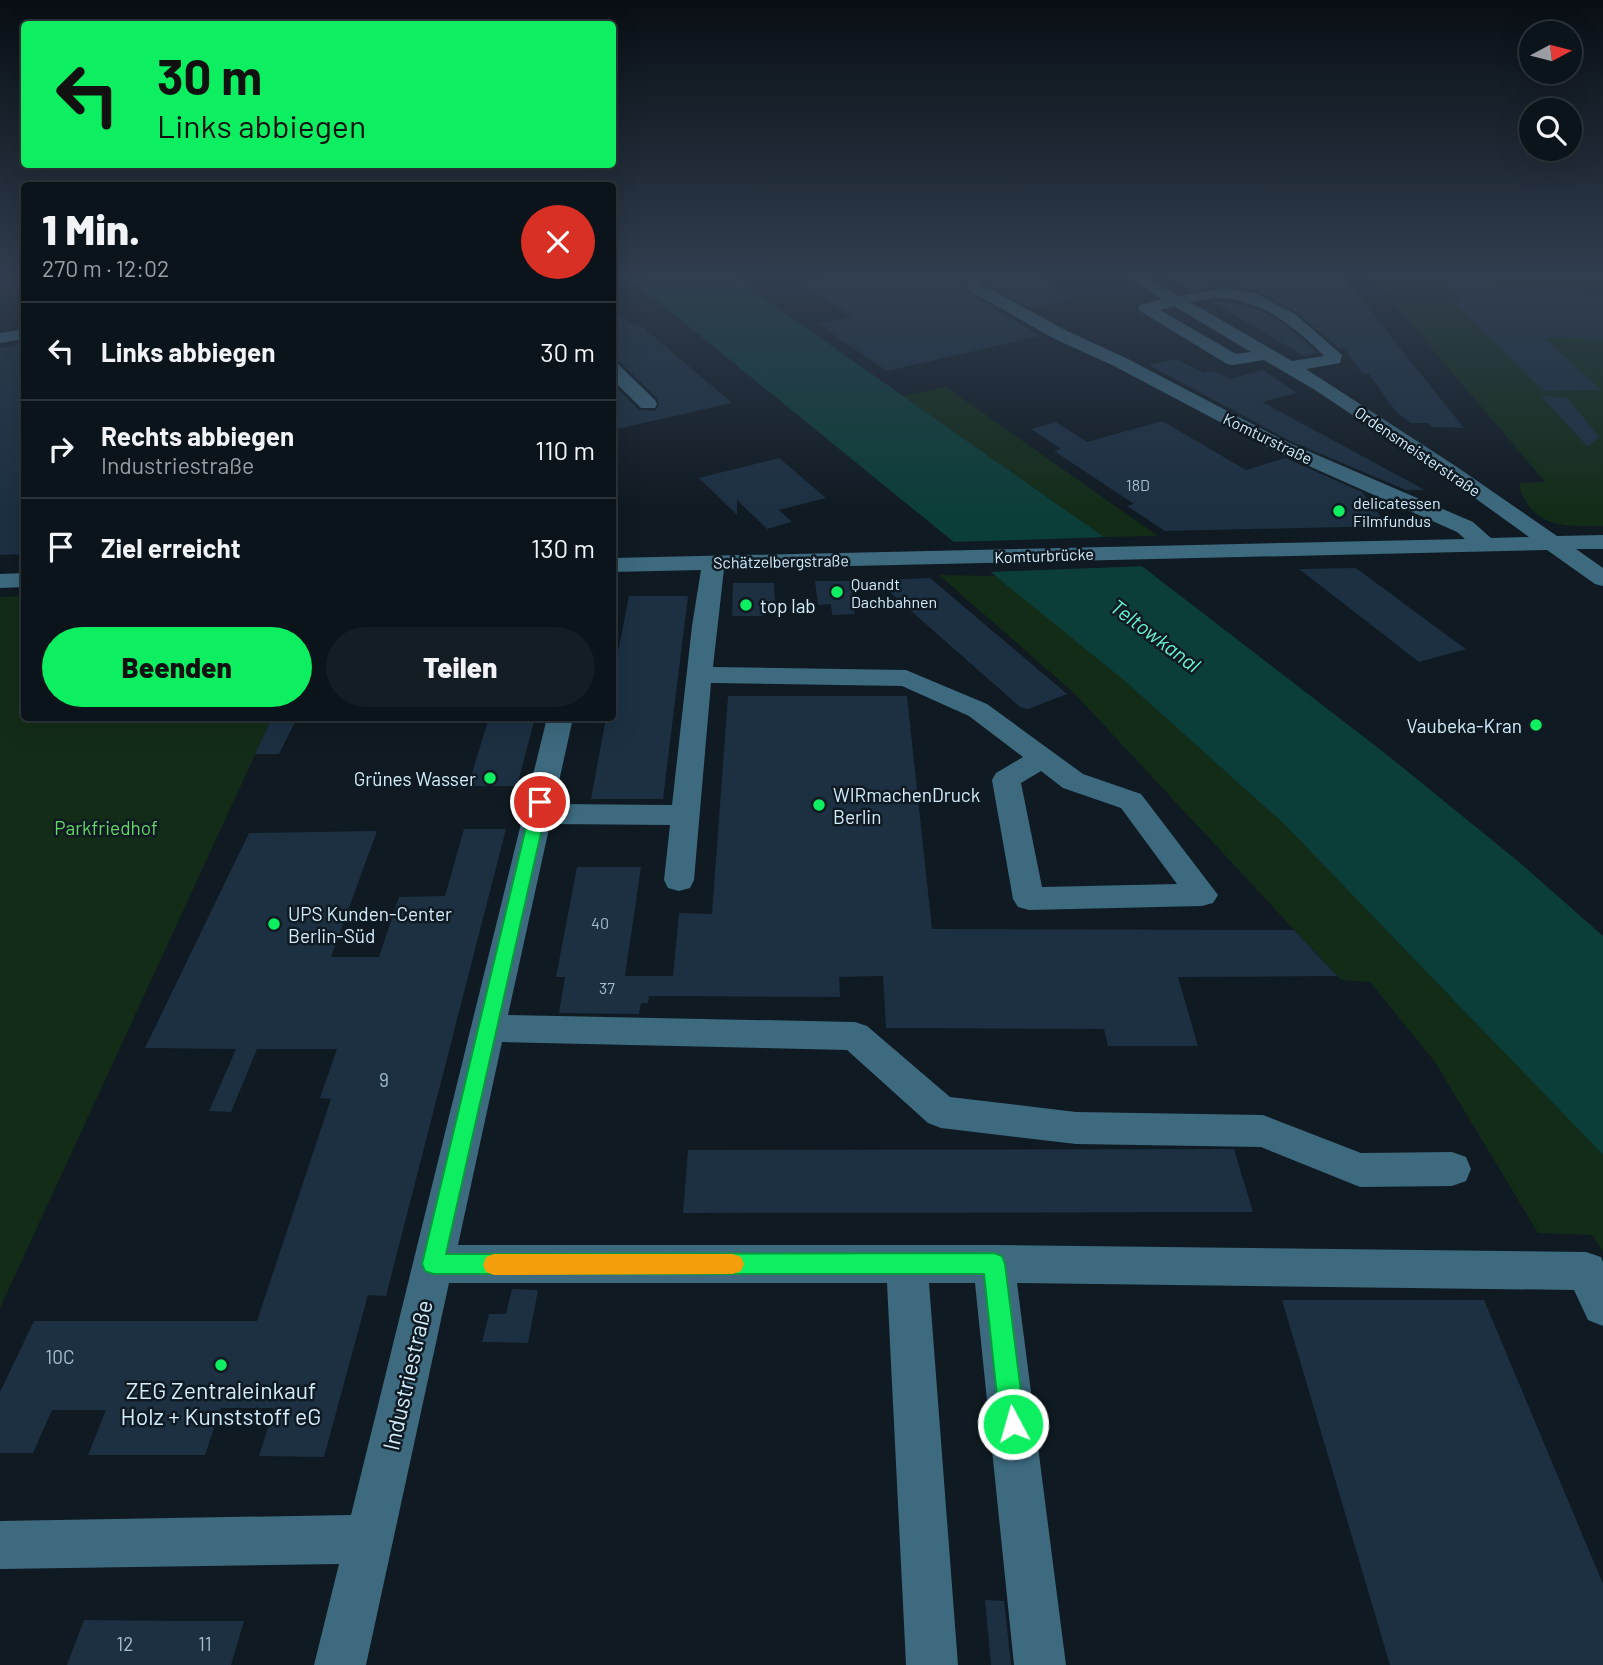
<!DOCTYPE html>
<html lang="de">
<head>
<meta charset="utf-8">
<style>
	:root { --surface:#0b141a; --page:#141d23; --text:#f1f3f6; --muted:#9a9ea2; --line:#2b3339; --accent:#0dee60 }
	body { margin:0; font-family:Barlow,sans-serif; background:var(--page); color:var(--text); height:100vh; display:flex; flex-direction:column; font-size:26px; white-space:nowrap }
	* { box-sizing:border-box; margin:0 }
	p { font-size:23px; color:var(--muted) }
	.icon { flex:none; width:38px; height:38px; fill:none; stroke:currentColor; stroke-width:2; stroke-linecap:round; stroke-linejoin:round }
	.map { position:relative; flex:1; overflow:hidden }
	.panel { position:absolute; left:21px; top:182px; width:595px; height:539px; display:flex; flex-direction:column; background:var(--surface); border-radius:7px; box-shadow:0 7px 28px #0002,0 0 0 2px var(--line) }
	.panel>* { flex:none }
	.guide { position:absolute; left:21px; top:21px; width:595px; height:147px; border-radius:7px; box-shadow:0 7px 28px #0002,0 0 0 2px var(--line); background:#0dee60; color:#111; overflow:hidden }
	.needle { width:46px; rotate:83deg }
	.tools { position:absolute; left:1519px; top:21px; display:grid; gap:14px }
	.tools a { display:grid; place-items:center; width:63px; height:63px; border-radius:50%; background:var(--surface); box-shadow:0 7px 28px #0002,0 0 0 2px var(--line); font-size:35px }
	.pin { position:absolute; display:grid; place-items:center; width:60px; height:60px; color:#fff; margin:-30px; border:4px solid #fff; border-radius:50%; box-shadow:0 2px 7px #0007 }
	.me { position:absolute; width:77px; margin:-38px; rotate:354deg; stroke-linejoin:round; filter:drop-shadow(0 0 5px #0008) }
	.turn { display:flex; align-items:center; gap:24px; height:147px; padding:0 21px; font-size:32px }
	.turn .icon { width:91px; height:91px; stroke-width:2.5 }
	.turn b { display:block; font-size:49px; line-height:60px }
	.round { display:grid; place-items:center; flex:none; width:74px; height:74px; border-radius:37px; background:var(--page) }
	.overview { display:flex; align-items:center; justify-content:space-between; height:119px; padding:0 21px }
	h1 { font-size:42px; font-weight:800; line-height:52px }
	.cta { display:flex; gap:14px; margin-top:auto; padding:14px 21px }
	.cta a { flex:1; height:80px; border-radius:42px; background:var(--accent); color:#111; font-size:28px; font-weight:800; line-height:80px; text-align:center }
	.cta a+a { background:var(--page); color:var(--text) }
	ul { padding:0; list-style:none }
	li { display:flex; align-items:center; gap:21px; height:98px; padding:0 21px; border-top:2px solid var(--line) }
	li div { flex:1 }
	li b { display:block; font-size:26px }
	li em { font-style:normal }
	.map>svg:first-child { display:block }
	.green { fill:#132c18 }
	.water { fill:#0c3e39 }
	.pier { fill:#0f1a22 }
	.building { fill:#1c3042 }
	.lines { fill:none; stroke-linecap:round; stroke-linejoin:round }
	.minor { fill:#3d6a7f; fill-rule:evenodd }
	.route { fill:#0dee60; stroke:#089b3e; stroke-width:2 }
	.slow { fill:#f59e0b }
	.poi-dot { fill:#0dee60; stroke:#0f1a22; stroke-width:2.5 }
	.labels { text-anchor:middle; dominant-baseline:central; stroke-width:5; stroke-linejoin:round; paint-order:stroke }
	.far-street-label { font-size:16px; fill:#d3edfd; stroke:#0f1a22 }
	.number-label { font-size:16px; fill:#a5bece }
	.far-poi-label { font-size:16px; fill:#d3edfd; stroke:#0f1a22; text-anchor:start }
	.poi-label { font-size:19px; fill:#d3edfd; stroke:#0f1a22; text-anchor:start }
	.park-label { font-size:19px; fill:#63d865; stroke:#0f1a22 }
	.near-number-label { font-size:19px; fill:#a5bece }
	.water-label { font-size:21px; font-style:italic; fill:#67f6d0; stroke:#0f1a22 }
	.near-street-label { font-size:23px; fill:#d3edfd; stroke:#0f1a22 }
	.near-poi-label { font-size:23px; fill:#d3edfd; stroke:#0f1a22 }
</style>
</head>
<body>
<div class="map">
<svg width="1603" height="1665" viewBox="0 0 1603 1665">
	<rect width="100%" height="100%" fill="#0f1a22"/>
	<path class="green" d="M1372 278H1603V526C1577 526 1542 529 1527 503 1523 496 1519 491 1520 483L1545 482Z
		M946 387 1158 536 1104 537 903 396Z
		M939 575 998 576 1126 682 1285 825 1603 1155V1252L1592 1235 1538 1233 1435 1062 1370 982 1341 980 1074 693Z
		M24 596V718H272L0 1308V597Z"/>
	<path class="water" d="M629 278H735L1104 537 1386 754 1519 862 1603 936V1155L1285 825 1126 682Z"/>
	<path class="pier" d="M1109 537 1147 566 988 572 951 542Z"/>
	<path class="building" d="M832 278H962L969 293 1040 336 887 371 818 324 852 317 803 284Z
		M983 278H1035L1074 298 1030 308 985 283Z
		M1169 278H1344L1464 428 1432 427 1428 423H1411L1397 413 1369 374H1363L1344 349H1340L1296 312 1256 291 1227 285 1192 291Z
		M1443 280 1485 281 1496 290 1603 293V339L1544 338 1601 390 1544 391 1454 304H1459L1452 297H1459Z
		M1210 301 1230 302 1260 310 1287 326 1318 353 1304 356Z
		M612 308 632 325 639 324 732 403 612 430V383L639 410 655 411 659 405 657 398 620 362 612 360Z
		M24 344V554L0 555V348Z
		M1176 359 1204 373 1214 371 1230 379 1263 370 1297 393 1262 402 1425 490H1406L1288 440 1149 365Z
		M1541 396 1567 397 1599 437 1588 447Z
		M1162 421 1246 470 1285 458 1362 492 1388 526 1165 531 1127 506 1134 504 1054 451 1061 449 1031 429 1056 422 1087 442Z
		M779 458 826 498 779 510 792 522 767 529 737 500V515L699 478Z
		M1356 568 1445 634 1466 649 1419 662 1299 569Z
		M930 578 1067 694 1028 709 1020 707 876 580Z
		M815 581H850L855 614 832 615 831 604 818 605Z
		M733 583H774L775 606H762L763 616H732Z
		M629 596H688L663 799H591L606 718H612V682Z
		M728 696H907L932 929 1294 930 1337 976 1178 977 1198 1046H1108L1104 1029 886 1028 883 976 839 977 840 997 649 996 648 1003H641L639 1014 559 1013 565 977H556L577 867H641L625 976H673L679 913 712 914Z
		M272 718H297L279 754H255Z
		M489 718H535L517 786H468Z
		M464 829H506L386 1296 368 1295 324 1457 259 1456 274 1408H221L205 1455H88L106 1410H52L33 1453H0V1392L34 1321H257L331 1099 320 1098 337 1049H257L231 1112 209 1111 236 1049 145 1048 249 833 377 831 331 957H379L399 897 445 896Z
		M1234 1149 1253 1212 683 1213 688 1150Z
		M512 1289 538 1290 528 1343 482 1342 489 1314H506Z
		M1282 1300H1484L1603 1584V1665H1390Z
		M985 1600 1004 1601 1011 1665H991Z
		M84 1620 181 1621H244L231 1665H67Z"/>
	<g class="lines">
		<path class="minor" d="M964 278H980L983 285 1067 331 1126 358 1287 442 1473 522 1491 538 1529 537 1443 475 1315 390 1264 360 1233 365 1227 364 1140 311 1138 308 1140 305 1162 299 1129 278H1148L1178 296 1227 288 1255 293 1295 314 1342 355 1340 363 1306 369 1457 467 1557 536 1603 535V549H1576L1603 568V586L1595 584 1547 550 724 569 713 667 906 670 987 704 1083 774 1141 794 1218 895 1213 903 1202 906 1029 910 1018 907 1013 899 992 780 996 773 1023 757 969 716 902 686 711 683 694 880 690 888 679 891 668 888 664 880 670 825 550 824 508 1015 855 1022 867 1026 950 1097 1076 1112 1263 1115 1361 1153 1452 1152 1466 1157 1471 1169 1466 1181 1452 1186 1360 1187 1261 1147 1076 1144 941 1128 928 1123 847 1050 502 1042 458 1245H994L1586 1252 1601 1257 1603 1262V1326L1588 1320 1574 1290 1017 1283 1066 1665H1014L975 1283H929L958 1665H906L887 1283H449L366 1665H314L339 1564 0 1569V1521L351 1515 547 718H573L554 804 672 805 692 626 701 570 612 572V558L1465 539 1457 532 1273 450 1114 366 1055 339 970 291ZM1215 298C1258 297 1295 326 1324 356L1292 361 1190 302ZM1174 306 1251 352 1236 354 1160 310ZM1041 771 1063 788 1121 808 1177 884 1042 887 1021 783Z
			M24 329V339L0 343V333Z
			M612 363 618 364 655 400 657 404 655 408H641L612 379Z
			M24 573V587L0 588V574Z"/>
	</g>
	<linearGradient id="sky" x2="0" y2="1"><stop stop-color="#080e13"/><stop offset="0.54" stop-color="#313e4f"/><stop offset="1" stop-color="#313e4f" stop-opacity="0"/></linearGradient>
	<rect width="1603" height="511" fill="url(#sky)"/>
	<path class="route" d="M540 797 548 802 446 1254 994 1253 1002 1256 1005 1264 1025 1424 1021 1433 1013 1436 1004 1433 1000 1424 984 1274H433L425 1271 422 1264 532 802Z"/>
	<path class="slow" d="M494 1254H733L741 1257 744 1264 741 1271 733 1274 494 1275 486 1272 483 1265 486 1257Z"/>
	<g class="poi-dot">
		<circle cx="1339" cy="511" r="7"/>
		<circle cx="837" cy="592" r="7"/>
		<circle cx="746" cy="605" r="7"/>
		<circle cx="1536" cy="725" r="7"/>
		<circle cx="490" cy="778" r="7"/>
		<circle cx="819" cy="805" r="7"/>
		<circle cx="274" cy="924" r="7"/>
		<circle cx="221" cy="1365" r="7"/>
	</g>
	<g class="labels">
		<g class="far-street-label">
			<text transform="translate(1268 438) rotate(26)">Komturstraße</text>
			<text transform="translate(1418 451) rotate(34)">Ordensmeisterstraße</text>
			<text transform="translate(1044 555) rotate(-2)">Komturbrücke</text>
			<text transform="translate(781 561) rotate(-1)">Schätzelbergstraße</text>
		</g>
		<g class="number-label">
			<text x="1138" y="484">18D</text>
			<text x="600" y="922">40</text>
			<text x="607" y="987">37</text>
		</g>
		<g class="far-poi-label">
			<text x="1353" y="502">delicatessen<tspan x="1353" dy="18">Filmfundus</tspan></text>
			<text x="851" y="583">Quandt<tspan x="851" dy="18">Dachbahnen</tspan></text>
		</g>
		<g class="poi-label">
			<text x="760" y="605">top lab</text>
			<text x="1522" y="725" text-anchor="end">Vaubeka-Kran</text>
			<text x="476" y="778" text-anchor="end">Grünes Wasser</text>
			<text x="833" y="794">WIRmachenDruck<tspan x="833" dy="22">Berlin</tspan></text>
			<text x="288" y="913">UPS Kunden-Center<tspan x="288" dy="22">Berlin-Süd</tspan></text>
		</g>
		<g class="park-label">
			<text x="106" y="827">Parkfriedhof</text>
		</g>
		<g class="near-number-label">
			<text x="384" y="1079">9</text>
			<text x="60" y="1356">10C</text>
			<text x="125" y="1643">12</text>
			<text x="205" y="1643">11</text>
		</g>
		<g class="water-label">
			<text transform="translate(1156 635) rotate(37)">Teltowkanal</text>
		</g>
		<g class="near-street-label">
			<text transform="translate(407 1375) rotate(-77)">Industriestraße</text>
		</g>
		<g class="near-poi-label">
			<text x="221" y="1390">ZEG Zentraleinkauf<tspan x="221" dy="26">Holz + Kunststoff eG</tspan></text>
		</g>
	</g>
</svg>
<div class="tools">
<a><svg class="needle" viewBox="-14 -14 28 28"><path d="M0-13l5 13h-10z" fill="#e53935"/><path d="M0 13l5-13h-10z" fill="#9a9ea2"/></svg></a>
<a><svg class="icon" aria-label="search" viewBox="0 0 24 24"><circle cx="10" cy="10" r="6"/><path d="M15 15l6 6"/></svg></a>
</div>
<div class="pin" style="left:540px;top:802px;background:#d93025"><svg class="icon" aria-label="arrive" viewBox="0 0 24 24"><path d="M6 21V4h12l-3 4 3 4H6"/></svg></div>
<svg class="me" style="left:1013px;top:1424px" viewBox="-20 -20 40 40"><circle r="17" fill="#0dee60" stroke="#fff" stroke-width="3"/><path d="M0-11L8 9 0 5-8 9z" fill="#fff"/></svg>
<div class="guide">
<div class="turn"><svg class="icon" aria-label="left" viewBox="0 0 24 24"><path d="M17 20v-9H6M10 6l-5 5 5 5"/></svg><div><b>30 m</b>Links abbiegen</div></div>
</div>
<section class="panel">
<div class="overview"><div><h1>1 Min.</h1><p>270 m · 12:02</p></div><a class="round" style="background:#d93025;color:#fff"><svg class="icon" aria-label="close" viewBox="0 0 24 24"><path d="M6 6l12 12M18 6L6 18"/></svg></a></div>
<ul>
<li><svg class="icon" aria-label="left" viewBox="0 0 24 24"><path d="M17 20v-9H6M10 6l-5 5 5 5"/></svg><div><b>Links abbiegen</b></div><em>30 m</em></li>
<li><svg class="icon" aria-label="right" viewBox="0 0 24 24"><path d="M7 20v-9h11M14 6l5 5-5 5"/></svg><div><b>Rechts abbiegen</b><p>Industriestraße</p></div><em>110 m</em></li>
<li><svg class="icon" aria-label="arrive" viewBox="0 0 24 24"><path d="M6 21V4h12l-3 4 3 4H6"/></svg><div><b>Ziel erreicht</b></div><em>130 m</em></li>
</ul>
<div class="cta"><a>Beenden</a><a>Teilen</a></div>
</section>
</div>
</body>
</html>
